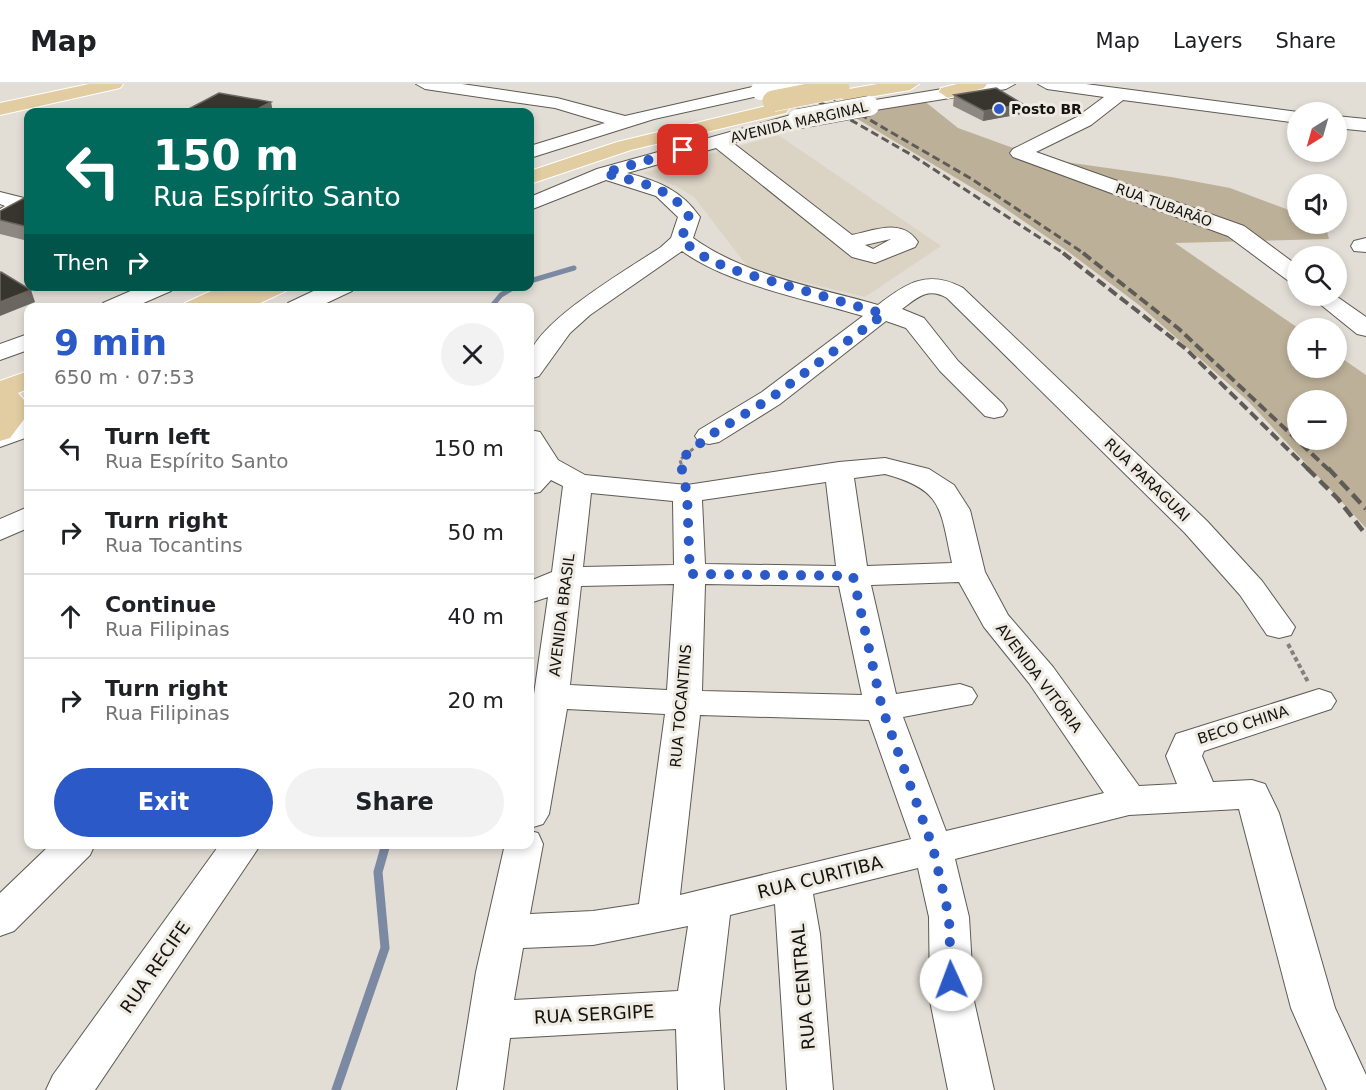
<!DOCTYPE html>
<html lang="en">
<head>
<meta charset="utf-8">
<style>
	:root { --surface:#fff; --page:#f2f2f2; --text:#202124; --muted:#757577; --line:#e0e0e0; --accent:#2b59c8 }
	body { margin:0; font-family:"DejaVu Sans",sans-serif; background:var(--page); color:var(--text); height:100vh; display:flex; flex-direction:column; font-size:22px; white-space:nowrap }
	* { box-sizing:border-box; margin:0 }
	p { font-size:20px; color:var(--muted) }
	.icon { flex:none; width:33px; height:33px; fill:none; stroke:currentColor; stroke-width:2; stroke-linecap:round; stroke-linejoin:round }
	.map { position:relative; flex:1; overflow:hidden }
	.sheet { position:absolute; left:24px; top:219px; width:510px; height:546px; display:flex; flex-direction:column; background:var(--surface); border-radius:12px; box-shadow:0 3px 9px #0003 }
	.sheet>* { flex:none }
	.top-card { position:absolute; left:24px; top:24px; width:510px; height:183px; border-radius:12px; box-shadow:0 3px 9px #0003; background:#00695c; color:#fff; overflow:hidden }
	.needle { width:39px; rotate:217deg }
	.buttons { position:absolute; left:1287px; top:18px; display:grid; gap:12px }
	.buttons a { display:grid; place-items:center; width:60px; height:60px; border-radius:50%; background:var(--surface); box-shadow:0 3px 9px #0003; font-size:30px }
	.pin { position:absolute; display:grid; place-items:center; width:51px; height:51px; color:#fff; margin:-26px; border-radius:12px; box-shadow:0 3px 9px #0006 }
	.me { position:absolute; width:66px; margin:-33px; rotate:358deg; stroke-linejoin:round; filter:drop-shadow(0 0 4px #0008) }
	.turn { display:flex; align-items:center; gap:21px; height:126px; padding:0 30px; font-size:27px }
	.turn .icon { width:78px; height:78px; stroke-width:2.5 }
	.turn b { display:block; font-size:42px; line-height:51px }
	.then { display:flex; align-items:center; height:57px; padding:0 30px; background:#0003; gap:12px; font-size:22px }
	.round { display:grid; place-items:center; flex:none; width:63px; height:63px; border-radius:32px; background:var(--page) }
	.summary { display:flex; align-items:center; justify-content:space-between; height:102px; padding:0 30px }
	h1 { font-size:36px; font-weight:700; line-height:45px; color:var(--accent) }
	.action { display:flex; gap:12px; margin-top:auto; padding:12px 30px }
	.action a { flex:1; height:69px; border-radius:36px; background:var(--accent); color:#fff; font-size:24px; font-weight:700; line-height:69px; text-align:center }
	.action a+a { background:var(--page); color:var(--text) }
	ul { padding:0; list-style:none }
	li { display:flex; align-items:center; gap:18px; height:84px; padding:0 30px; border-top:2px solid var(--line) }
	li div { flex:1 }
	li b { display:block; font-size:22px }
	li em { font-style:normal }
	header { display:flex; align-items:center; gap:36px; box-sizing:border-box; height:84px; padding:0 30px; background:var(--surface); border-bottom:2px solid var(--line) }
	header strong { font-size:28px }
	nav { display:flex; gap:33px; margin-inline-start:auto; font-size:21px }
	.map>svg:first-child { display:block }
	.built { fill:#dbd3c4 }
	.green { fill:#bcb098; fill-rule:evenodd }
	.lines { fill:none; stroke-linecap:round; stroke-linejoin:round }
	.stream-far1 { stroke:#7c89a2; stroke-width:5 }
	.stream { stroke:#7c89a2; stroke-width:9 }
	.minor-casing { stroke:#5f5b54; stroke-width:2 }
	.major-casing { stroke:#fff; stroke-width:2 }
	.path-far1 { stroke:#84817c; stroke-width:3; stroke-dasharray:4 2; stroke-linecap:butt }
	.path { stroke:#84817c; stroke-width:4; stroke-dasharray:4.5 3; stroke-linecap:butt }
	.minor { fill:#fff; fill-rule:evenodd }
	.major { fill:#e2cda2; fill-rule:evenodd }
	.rail-far2 { stroke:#5f5c58; stroke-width:3; stroke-dasharray:8 4; stroke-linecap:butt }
	.rail-far1 { stroke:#5f5c58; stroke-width:4; stroke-dasharray:10 4.5; stroke-linecap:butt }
	.rail { stroke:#5f5c58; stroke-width:4.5; stroke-dasharray:12 6; stroke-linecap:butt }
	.minor-bridge-casing { stroke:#5f5b54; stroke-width:21; stroke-linecap:butt }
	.major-bridge-casing { stroke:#fff; stroke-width:22; stroke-linecap:butt }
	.minor-bridge { stroke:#fff; stroke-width:20 }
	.major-bridge { stroke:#e2cda2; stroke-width:21 }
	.wall { fill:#8d8982 }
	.shaded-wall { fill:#6b6760 }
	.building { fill:#38352e; stroke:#6b6760; stroke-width:1.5 }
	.route { stroke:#2b59c8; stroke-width:10; stroke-dasharray:0 18 }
	.poi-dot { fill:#2b59c8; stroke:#efebe2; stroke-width:2 }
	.labels { text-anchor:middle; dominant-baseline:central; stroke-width:6; stroke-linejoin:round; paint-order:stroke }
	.far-poi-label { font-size:14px; font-weight:bold; fill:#141310; stroke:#efebe2; text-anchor:start }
	.far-street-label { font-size:14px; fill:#141310; stroke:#efebe2 }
	.street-label { font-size:15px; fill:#141310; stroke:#efebe2 }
	.near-street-label { font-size:18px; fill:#141310; stroke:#efebe2 }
</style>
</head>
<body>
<header>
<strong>Map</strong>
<nav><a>Map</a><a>Layers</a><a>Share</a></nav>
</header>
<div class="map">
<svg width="1366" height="1006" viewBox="0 0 1366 1006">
	<rect width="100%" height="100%" fill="#e2ddd5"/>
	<path class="built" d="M778 51 941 162 865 213 762 188 747 182 694 113 676 102 643 89Z"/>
	<path class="green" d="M923 16 958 44 1044 75 1171 93 1230 104 1297 129 1298 140H1325L1329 155 1175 159 1298 244V284H1336L1337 271 1366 291V444L1248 317 1139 221 1066 166 991 115 849 30ZM1298 316H1336V356H1298Z"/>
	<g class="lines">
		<path class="stream-far1" d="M530 197 574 184
			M490 224 501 211 516 202"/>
		<path class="stream" d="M336 1006 385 864 378 788 386 760"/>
		<g class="minor-casing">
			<path id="minor" d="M416 0H462L557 14 625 32 761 1 770 6 767 10 654 35 530 74V62L605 39 555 24 425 5Z
				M973 0H1015L1006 5 869 27 860 22 869 17Z
				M1038 0H1086L1298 28V39L1123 16 1091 41 1036 68 1244 142 1298 182V200L1290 198 1228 152 1013 73 1010 69 1013 65 1077 33 1104 13 1047 5Z
				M798 29 807 35 805 39 733 59 852 151C876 146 902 134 918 158L915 163 875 179 852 173 716 64 627 89C658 97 681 106 700 133L693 154C746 192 816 203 878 221 906 199 928 185 963 204L1207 437 1262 497 1295 543 1291 551 1279 554 1267 551 1240 511 1185 449 947 214C928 203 918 213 902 225L924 234 958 277 1003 320 1007 326 1003 332 994 334 985 332 940 287 906 244 886 237 780 320 719 358 709 360 699 358 695 352 699 346 762 308 863 232C807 215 729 201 682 167L590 231 570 249 539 292 530 295C530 287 528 278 530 271 538 237 631 183 661 163L671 154 678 133 656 112 606 96 530 126V113L597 85ZM891 155 873 165 865 161Z
				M1336 32 1366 35V47L1336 44Z
				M0 108 28 115V125L0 140V125L5 122 0 120Z
				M1366 154V168L1354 167 1351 162 1354 157Z
				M142 202H174L171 207 132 224H99L103 219Z
				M324 202H355L352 207 316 224H284L288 219Z
				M1310 212H1336L1366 233V252L1357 250Z
				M28 250V266L0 276V260Z
				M28 335V353L0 363V345Z
				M530 346 540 348 558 376 585 391 687 401 839 378 885 374 929 385 954 401 970 426 985 488 1008 531 1053 583 1139 702 1177 700 1166 672 1176 650 1319 605 1331 609 1336 617 1331 625 1204 667 1202 672 1213 698 1252 696 1265 700 1279 729 1335 924 1366 991V1006H1327L1291 924 1239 725 1129 731 955 775 969 833 974 917 994 1006H948L930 917 929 833 918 784 813 810 820 850 833 1006H787L775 820 730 831 719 925 724 1006H678L676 945 510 954 503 1006H457L476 888 505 760H530V747L538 749 543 760 530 830 593 827 639 820 665 630 567 625 549 730 543 740 530 744V638L548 513 530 519V497L552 488 563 402 551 396 540 408 530 410V385L533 381 530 375ZM885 390C944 406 940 425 952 479L867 482 854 394ZM826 398 836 482 705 480 702 416ZM591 409 673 417 674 481 583 483ZM959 498 984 543 1029 599 1104 709 946 747 903 633 972 620 977 612 972 604 960 600 896 610 871 501ZM674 500 667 606 570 601 581 502ZM705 500 839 502 862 611 702 607ZM700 631 869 636 911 755 680 811ZM688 842 678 907 514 916 523 864 593 861Z
				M28 423V444L0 456V435Z
				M51 760H95L90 771 14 847 0 852V809Z
				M220 760H261L95 1006H46L53 991Z"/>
		</g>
		<g class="major-casing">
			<path id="major" d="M89 0H123L120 4 0 31V19Z
				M877 0H919L910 6 845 17 836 11 838 7Z
				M957 0H987L984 4 948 14 939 8 941 4Z
				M779 19 789 25 786 29 631 66 530 100V87L617 58Z
				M222 202H289L286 207 250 224H182L185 219Z
				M28 287V305L18 309 25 317 28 330 10 354 0 357V297Z"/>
		</g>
		<path class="path-far1" d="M683 386 680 376 694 364"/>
		<path class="path" d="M682 384 684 391
			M1288 560 1308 598"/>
		<use href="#minor" class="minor"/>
		<use href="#major" class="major"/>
		<path class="rail-far2" d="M788 0 910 70 1065 170
			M808 0 970 94 1085 170"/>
		<path class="rail-far1" d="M1063 169 1186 265 1309 386
			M1083 169 1179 245 1329 386"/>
		<path class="rail" d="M1307 384 1338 415 1366 451
			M1328 384 1366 425"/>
		<g class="minor-bridge-casing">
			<path id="minor-bridge" d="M761 6 794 0
				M798 35 869 22"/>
		</g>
		<g class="major-bridge-casing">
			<path id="major-bridge" d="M773 17 839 4"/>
		</g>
		<use href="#minor-bridge" class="minor-bridge"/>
		<use href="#major-bridge" class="major-bridge"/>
	</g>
	<path class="wall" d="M954 11 1021 30 983 37 953 22Z
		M28 112V157L0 150V127Z"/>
	<path class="shaded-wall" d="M271 18 273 28H252Z
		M1023 20 1021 30 983 37 984 27Z
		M31 206 35 218 0 232V218Z"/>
	<path class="building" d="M996 4 1023 20 984 27 954 11Z
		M219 9 271 18 252 28H183Z
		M28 112V143L0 136V127Z
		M1 188 31 206 0 218V189Z"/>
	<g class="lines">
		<path class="route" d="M683 66 604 89C636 98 672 102 689 133L681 156 709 176 740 188 884 230 771 314 709 352 680 376 687 410 690 490 853 492 882 624 933 764 949 833 951 896"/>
	</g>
	<circle class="poi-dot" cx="999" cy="25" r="6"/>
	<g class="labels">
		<g class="far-poi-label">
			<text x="1011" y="25">Posto BR</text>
		</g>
		<g class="far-street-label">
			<text transform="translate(799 38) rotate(-13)">AVENIDA MARGINAL</text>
			<text transform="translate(1164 121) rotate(20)">RUA TUBARÃO</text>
		</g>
		<g class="street-label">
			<text transform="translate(1147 396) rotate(44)">RUA PARAGUAI</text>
			<text transform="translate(562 531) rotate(-83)">AVENIDA BRASIL</text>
			<text transform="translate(1039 594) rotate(53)">AVENIDA VITÓRIA</text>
			<text transform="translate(681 622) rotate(-85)">RUA TOCANTINS</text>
			<text transform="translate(1243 641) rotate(-18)">BECO CHINA</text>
		</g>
		<g class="near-street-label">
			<text transform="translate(820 793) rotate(-14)">RUA CURITIBA</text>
			<text transform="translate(155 883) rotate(-55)">RUA RECIFE</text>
			<text transform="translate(803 903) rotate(-95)">RUA CENTRAL</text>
			<text transform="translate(594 930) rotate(-3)">RUA SERGIPE</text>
		</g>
	</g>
</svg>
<div class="buttons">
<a><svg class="needle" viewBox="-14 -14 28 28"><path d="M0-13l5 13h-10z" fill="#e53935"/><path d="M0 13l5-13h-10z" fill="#757577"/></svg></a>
<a><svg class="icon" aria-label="sound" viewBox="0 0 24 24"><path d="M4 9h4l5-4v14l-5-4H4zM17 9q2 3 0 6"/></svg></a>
<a><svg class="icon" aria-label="search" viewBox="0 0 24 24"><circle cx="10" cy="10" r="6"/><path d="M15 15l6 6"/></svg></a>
<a>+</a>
<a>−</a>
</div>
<div class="pin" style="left:683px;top:66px;background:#d93025"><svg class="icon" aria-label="arrive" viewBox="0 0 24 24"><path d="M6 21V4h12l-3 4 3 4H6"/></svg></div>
<svg class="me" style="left:951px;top:896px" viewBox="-20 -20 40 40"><circle r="19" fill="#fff"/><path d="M0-13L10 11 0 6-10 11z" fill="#2b59c8"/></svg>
<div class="top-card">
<div class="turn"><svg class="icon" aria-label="left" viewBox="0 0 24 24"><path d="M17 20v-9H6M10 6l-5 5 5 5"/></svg><div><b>150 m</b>Rua Espírito Santo</div></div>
<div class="then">Then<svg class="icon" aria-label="right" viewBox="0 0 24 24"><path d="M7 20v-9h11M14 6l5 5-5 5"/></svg></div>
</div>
<section class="sheet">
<div class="summary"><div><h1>9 min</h1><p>650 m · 07:53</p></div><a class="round"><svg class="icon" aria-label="close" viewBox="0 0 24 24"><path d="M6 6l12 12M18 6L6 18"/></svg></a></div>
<ul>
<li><svg class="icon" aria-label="left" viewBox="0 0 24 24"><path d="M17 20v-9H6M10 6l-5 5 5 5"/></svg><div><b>Turn left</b><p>Rua Espírito Santo</p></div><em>150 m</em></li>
<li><svg class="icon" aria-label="right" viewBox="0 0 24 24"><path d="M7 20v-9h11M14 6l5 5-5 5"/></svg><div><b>Turn right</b><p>Rua Tocantins</p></div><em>50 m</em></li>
<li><svg class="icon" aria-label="ahead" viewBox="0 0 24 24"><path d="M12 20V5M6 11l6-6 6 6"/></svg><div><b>Continue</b><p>Rua Filipinas</p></div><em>40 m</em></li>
<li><svg class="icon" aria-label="right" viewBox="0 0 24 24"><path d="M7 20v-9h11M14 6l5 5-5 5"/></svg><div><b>Turn right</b><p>Rua Filipinas</p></div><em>20 m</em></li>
</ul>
<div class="action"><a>Exit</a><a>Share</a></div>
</section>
</div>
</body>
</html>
